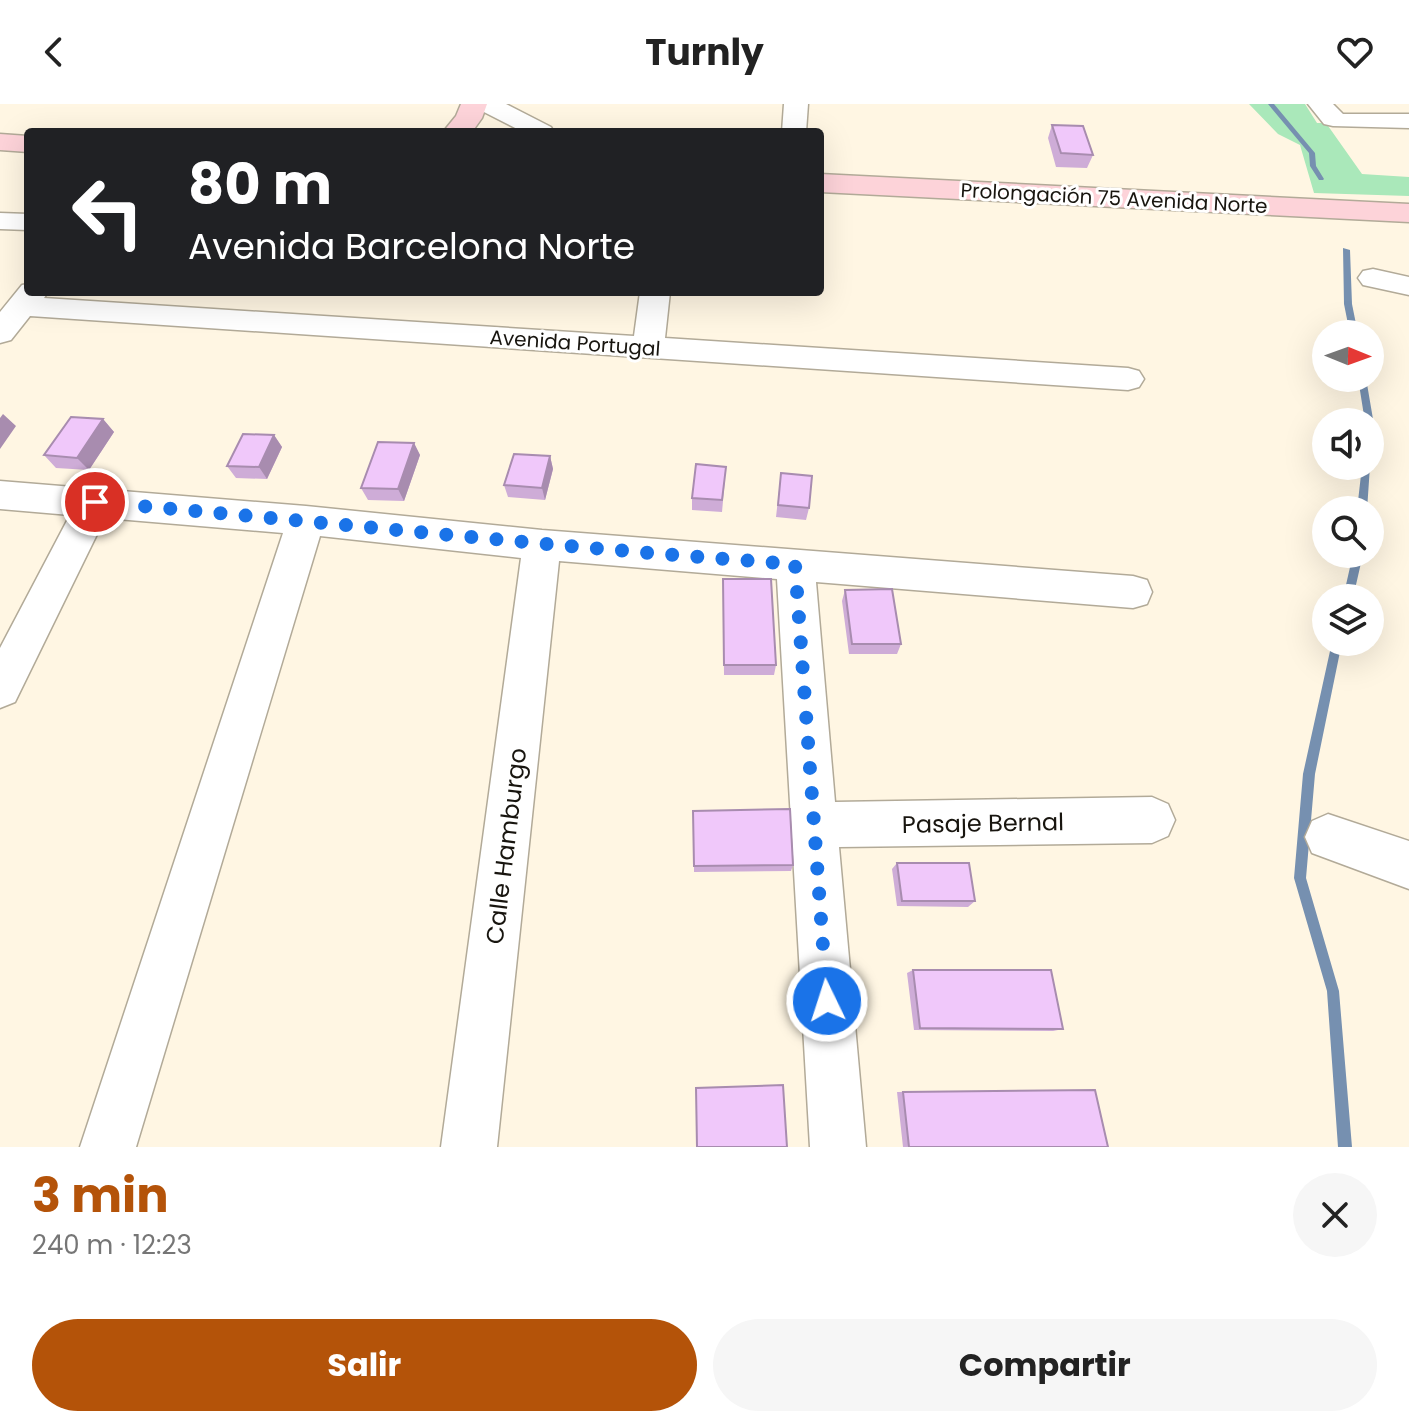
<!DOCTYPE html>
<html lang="es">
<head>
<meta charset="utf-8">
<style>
	:root { --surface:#fff; --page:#f6f6f6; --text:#222; --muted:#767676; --accent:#b45309 }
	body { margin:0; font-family:Poppins,sans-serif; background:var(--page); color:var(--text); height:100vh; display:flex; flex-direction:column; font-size:30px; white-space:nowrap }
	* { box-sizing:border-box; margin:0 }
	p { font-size:26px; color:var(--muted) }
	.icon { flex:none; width:44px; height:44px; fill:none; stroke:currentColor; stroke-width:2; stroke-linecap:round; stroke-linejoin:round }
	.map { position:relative; height:1043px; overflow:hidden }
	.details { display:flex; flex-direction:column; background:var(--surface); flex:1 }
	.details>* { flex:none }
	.banner { position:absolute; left:24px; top:24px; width:800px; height:168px; border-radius:8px; box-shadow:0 8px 32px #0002; background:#202124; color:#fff; overflow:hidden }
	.needle { width:52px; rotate:91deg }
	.controls { position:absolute; left:1312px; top:216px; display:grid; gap:16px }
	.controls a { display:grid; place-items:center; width:72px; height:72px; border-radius:50%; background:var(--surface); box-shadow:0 8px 32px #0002; font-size:40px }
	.pin { position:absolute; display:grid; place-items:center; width:68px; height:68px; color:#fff; margin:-34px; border:4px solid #fff; border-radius:50%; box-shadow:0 2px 8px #0007 }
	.me { position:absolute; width:88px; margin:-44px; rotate:356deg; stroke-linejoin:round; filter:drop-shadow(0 0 6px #0008) }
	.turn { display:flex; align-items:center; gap:28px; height:168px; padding:0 32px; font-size:36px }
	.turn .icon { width:104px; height:104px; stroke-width:2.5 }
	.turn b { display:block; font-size:56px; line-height:68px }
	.round { display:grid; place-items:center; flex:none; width:84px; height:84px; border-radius:42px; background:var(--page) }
	.head { display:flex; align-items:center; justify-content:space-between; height:136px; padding:0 32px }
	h1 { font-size:48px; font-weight:700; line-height:60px; color:var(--accent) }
	.button { display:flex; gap:16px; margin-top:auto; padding:16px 32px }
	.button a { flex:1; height:92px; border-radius:48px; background:var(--accent); color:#fff; font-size:32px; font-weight:700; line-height:92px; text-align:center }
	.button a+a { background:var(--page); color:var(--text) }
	header { display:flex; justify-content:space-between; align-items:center; height:104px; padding:0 32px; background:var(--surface); font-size:36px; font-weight:700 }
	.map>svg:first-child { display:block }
	.green { fill:#aae8ba }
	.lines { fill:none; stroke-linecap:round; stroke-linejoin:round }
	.stream { fill:#7690b0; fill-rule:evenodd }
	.minor-casing { stroke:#b2aa98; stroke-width:3 }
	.secondary-casing { stroke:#b2aa98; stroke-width:3 }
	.minor { fill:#fff; fill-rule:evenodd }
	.secondary { fill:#fdd3d9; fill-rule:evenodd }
	.wall { fill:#ceacd7 }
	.shaded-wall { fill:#a88caf }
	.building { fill:#f0c8fa; stroke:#a88caf; stroke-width:2 }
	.route { stroke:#1a73e8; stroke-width:14; stroke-dasharray:0 25.2 }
	.labels { text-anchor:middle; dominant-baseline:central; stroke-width:6; stroke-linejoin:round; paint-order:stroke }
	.far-street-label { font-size:20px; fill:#18150f; stroke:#fff }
	.street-label { font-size:24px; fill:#18150f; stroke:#fff }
</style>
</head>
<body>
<header><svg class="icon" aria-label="back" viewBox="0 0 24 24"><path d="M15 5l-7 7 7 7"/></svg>Turnly<svg class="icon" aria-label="heart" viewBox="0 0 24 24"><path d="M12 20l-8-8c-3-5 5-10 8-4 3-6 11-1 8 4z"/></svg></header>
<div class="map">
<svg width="1409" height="1043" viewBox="0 0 1409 1043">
	<rect width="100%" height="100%" fill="#fff6e3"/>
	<path class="green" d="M1249 0H1305L1317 19H1326L1362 70 1409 73V92L1314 89 1300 41 1278 30Z"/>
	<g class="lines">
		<path class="stream" d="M1268 0H1274L1315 49 1316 62 1324 75 1323 76H1319L1310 62 1309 49Z
			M1343 144 1350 146 1352 200 1358 230H1350L1344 200Z
			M1358 274H1366L1374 321 1370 324V318H1365Z
			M1370 361V362L1367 406H1357L1362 362Z
			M1353 450H1363L1353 494H1343Z
			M1332 538H1342L1315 670 1306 774 1339 887 1352 1043H1338L1327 887 1294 774 1303 670Z"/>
		<g class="minor-casing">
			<path id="minor" d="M475 0H506L551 23 554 28H523L478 5Z
				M784 0H808L806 28H782Z
				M1308 0H1333L1343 10H1409V24L1333 22 1324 20Z
				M0 109 28 110V126L0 125Z
				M1373 165 1409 173V191L1363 181 1358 174 1363 167Z
				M28 180V188H48L44 194 634 232 640 188H670L665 234 1128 264 1139 267 1144 275 1139 283 1128 286 30 212 11 236 0 239V208L22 181Z
				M0 377 306 402 542 426 1133 472 1147 476 1152 488 1147 500 1133 504 816 478 835 698 1152 693 1168 700 1175 716 1168 732 1152 739 839 743 866 1043H810L777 475 559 457 497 1043H441L521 454 320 432 136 1043H80L283 429 105 414 15 598 0 604V544L70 411 0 405Z
				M1328 710 1409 737V785L1312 749 1305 733 1312 717Z"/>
		</g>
		<g class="secondary-casing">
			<path id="secondary" d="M461 0H487L482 14 472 28H443L456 12Z
				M0 30 28 32V48L0 46Z
				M820 70 1409 100V118L820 88Z"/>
		</g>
		<use href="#minor" class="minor"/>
		<use href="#secondary" class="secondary"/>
	</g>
	<path class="wall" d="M1052 21 1093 51 1087 64 1056 63 1048 34Z
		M103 315 114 328 89 366 56 364 44 351Z
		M274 331 282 343 267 375 236 374 227 362Z
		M414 339 420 351 404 397 368 396 361 384Z
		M550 352 553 365 545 396 508 393 504 381Z
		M781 369 809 404 806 416 776 413Z
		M725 375 722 408 692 406V394Z
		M723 475 776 561 774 571H724Z
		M845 486 901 540 897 550H849L842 497Z
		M897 759 975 797 968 803 897 802 892 765Z
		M793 761 791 767 694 768V762Z
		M913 866 1063 925 1053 927 914 926 907 869Z
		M1095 986 1108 1043H903L897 988Z"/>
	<path class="shaded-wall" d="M3 310 16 322 0 345V314Z
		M103 315 114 328 89 366 77 354Z
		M274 331 282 343 267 375 259 363Z
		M414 339 420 351 404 397 398 385Z
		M550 352 553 365 545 396 542 384Z"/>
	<path class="building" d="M1052 21 1083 22 1093 51 1061 49Z
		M71 313 103 315 77 354 44 351Z
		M243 330 274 331 259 363 227 362Z
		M378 338 414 339 398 385 361 384Z
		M514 350 550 352 542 384 504 381Z
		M696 360 726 363 722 396 692 394Z
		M781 369 812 372 809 404 778 401Z
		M723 475H771L776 561H724Z
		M892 485 901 540H852L845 486Z
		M790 705 793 761 694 762 693 707Z
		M897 759H969L975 797H902Z
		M913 866H1051L1063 925 920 924Z
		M783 981 787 1043H697L696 984Z
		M1095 986 1108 1043H909L903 988Z"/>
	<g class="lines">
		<path class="route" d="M95 398C328 418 561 444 795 460L827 897"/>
	</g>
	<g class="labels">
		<g class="far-street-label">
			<text transform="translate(1114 94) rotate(3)">Prolongación 75 Avenida Norte</text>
			<text transform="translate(575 239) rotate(4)">Avenida Portugal</text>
		</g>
		<g class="street-label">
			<text transform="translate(983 719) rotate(-1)">Pasaje Bernal</text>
			<text transform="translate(506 742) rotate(-83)">Calle Hamburgo</text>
		</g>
	</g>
</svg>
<div class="controls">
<a><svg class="needle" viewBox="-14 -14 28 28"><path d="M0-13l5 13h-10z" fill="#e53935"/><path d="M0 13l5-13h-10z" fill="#767676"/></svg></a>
<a><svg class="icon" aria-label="sound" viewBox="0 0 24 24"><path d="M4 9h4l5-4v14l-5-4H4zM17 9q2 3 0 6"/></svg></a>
<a><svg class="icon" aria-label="search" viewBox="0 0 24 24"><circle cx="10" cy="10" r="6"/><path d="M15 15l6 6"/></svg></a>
<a><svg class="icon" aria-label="layers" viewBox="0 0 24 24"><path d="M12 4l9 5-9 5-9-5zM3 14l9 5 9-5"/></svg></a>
</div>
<div class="pin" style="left:95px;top:398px;background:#d93025"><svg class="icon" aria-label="arrive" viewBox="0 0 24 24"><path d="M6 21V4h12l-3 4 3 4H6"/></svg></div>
<svg class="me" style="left:827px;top:897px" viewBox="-20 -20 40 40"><circle r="17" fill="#1a73e8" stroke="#fff" stroke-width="3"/><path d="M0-11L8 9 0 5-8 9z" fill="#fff"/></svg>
<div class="banner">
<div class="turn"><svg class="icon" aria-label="left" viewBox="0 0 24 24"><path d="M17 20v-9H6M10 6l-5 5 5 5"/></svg><div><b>80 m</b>Avenida Barcelona Norte</div></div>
</div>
</div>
<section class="details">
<div class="head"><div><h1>3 min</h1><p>240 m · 12:23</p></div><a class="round"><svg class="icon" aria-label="close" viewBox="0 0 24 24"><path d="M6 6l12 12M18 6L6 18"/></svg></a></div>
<div class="button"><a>Salir</a><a>Compartir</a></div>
</section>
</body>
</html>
